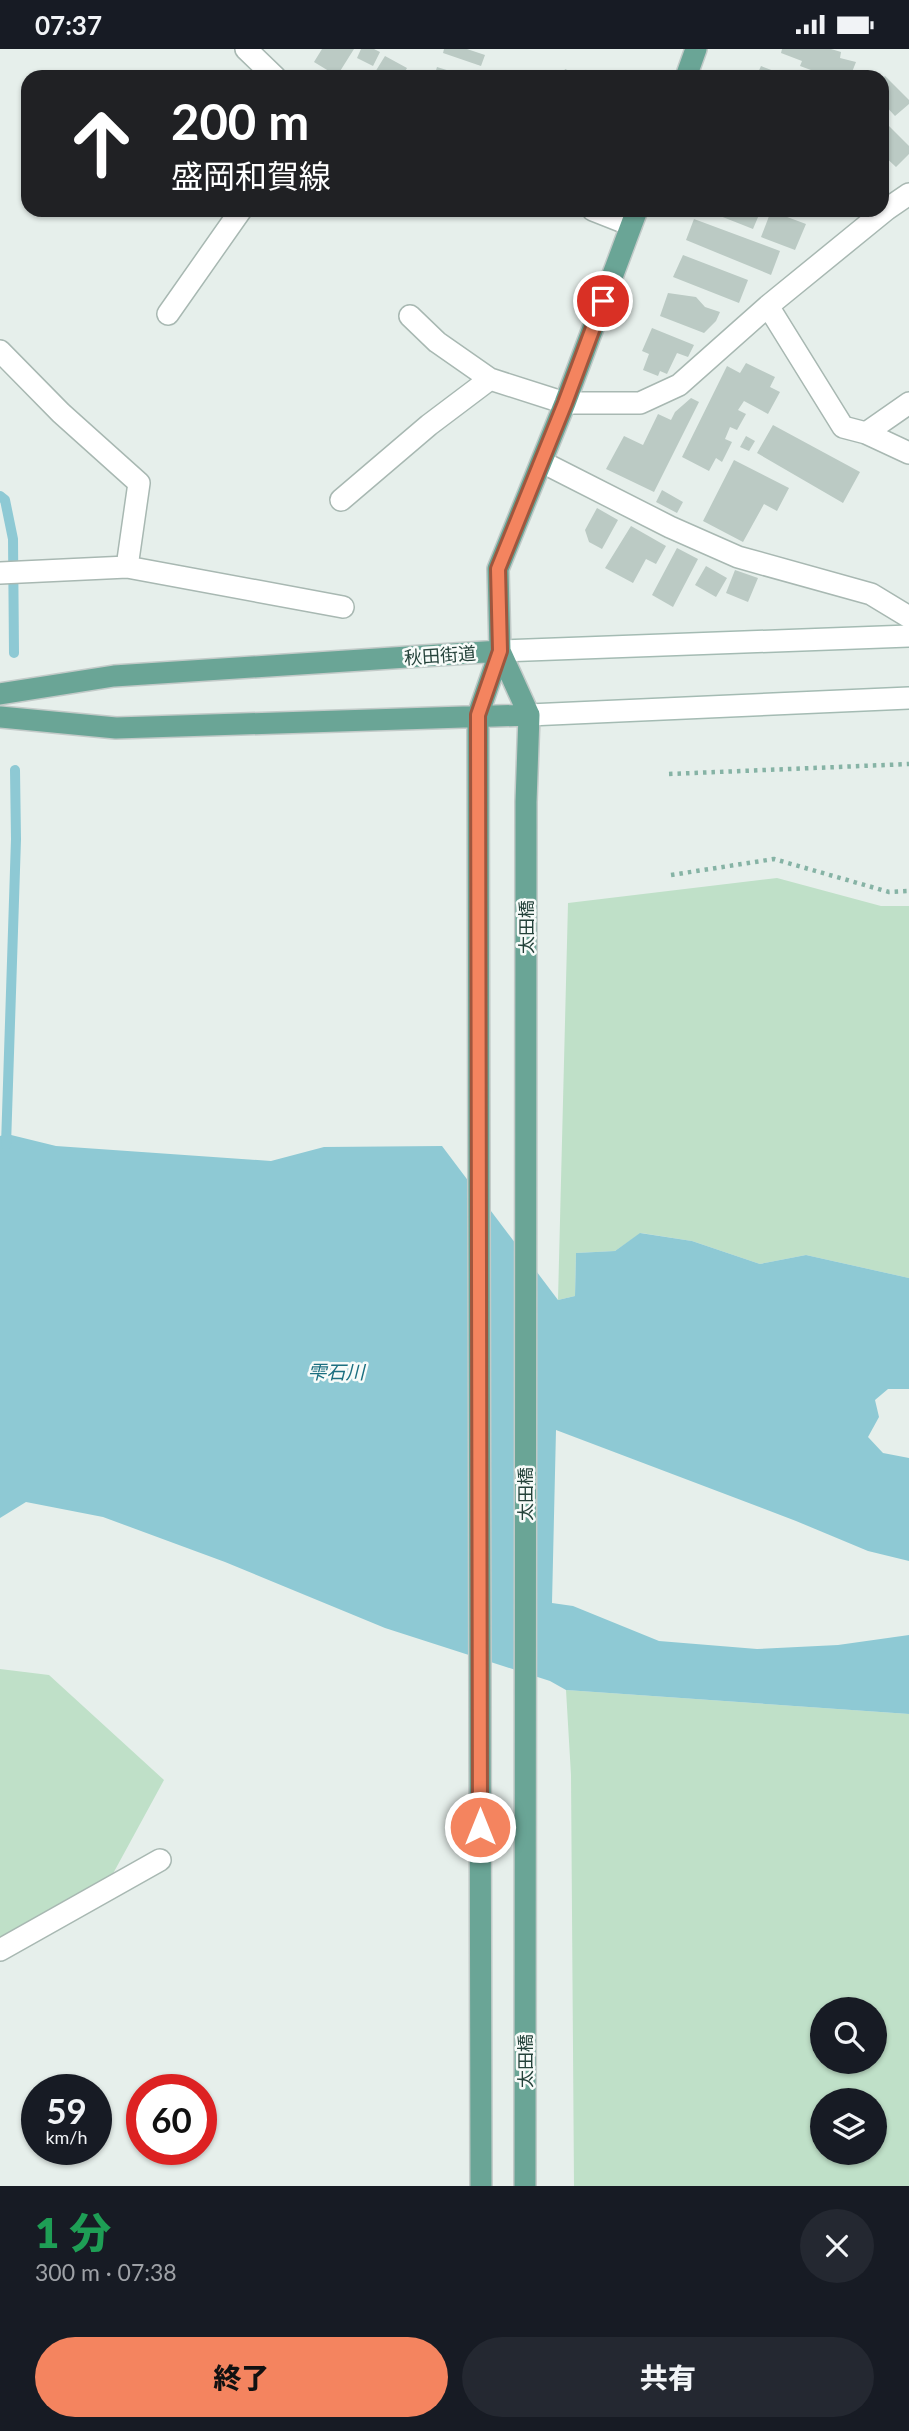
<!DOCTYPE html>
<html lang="ja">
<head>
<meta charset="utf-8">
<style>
	:root { --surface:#171b24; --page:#242831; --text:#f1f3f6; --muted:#9ea1a6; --accent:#f4845f }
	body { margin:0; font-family:Lato,"Noto Sans JP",sans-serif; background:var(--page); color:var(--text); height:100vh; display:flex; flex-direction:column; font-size:26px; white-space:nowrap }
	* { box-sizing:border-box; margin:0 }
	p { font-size:23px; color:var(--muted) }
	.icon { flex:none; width:38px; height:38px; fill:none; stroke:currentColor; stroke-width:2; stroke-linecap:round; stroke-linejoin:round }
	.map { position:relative; height:2137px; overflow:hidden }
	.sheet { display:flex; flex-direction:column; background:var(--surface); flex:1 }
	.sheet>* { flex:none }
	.guide { position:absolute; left:21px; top:21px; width:868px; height:147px; border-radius:21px; box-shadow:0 2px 5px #0004; background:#202124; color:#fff; overflow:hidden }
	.buttons { position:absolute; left:810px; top:1948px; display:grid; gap:14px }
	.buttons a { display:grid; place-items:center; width:77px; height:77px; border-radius:50%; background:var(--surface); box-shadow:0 2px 5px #0004; font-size:35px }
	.speed { position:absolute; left:21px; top:2025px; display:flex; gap:14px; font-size:35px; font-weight:700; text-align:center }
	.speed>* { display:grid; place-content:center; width:91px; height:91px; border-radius:50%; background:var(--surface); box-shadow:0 2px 5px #0004; line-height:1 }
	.speed small { font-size:18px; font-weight:400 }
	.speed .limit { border:10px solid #d22; background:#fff; color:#111 }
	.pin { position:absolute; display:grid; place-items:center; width:60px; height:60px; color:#fff; margin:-30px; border:4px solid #fff; border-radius:50%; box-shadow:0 2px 7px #0007 }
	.me { position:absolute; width:77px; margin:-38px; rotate:0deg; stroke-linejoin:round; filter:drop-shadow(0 0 5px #0008) }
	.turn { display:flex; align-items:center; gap:24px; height:147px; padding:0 35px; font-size:32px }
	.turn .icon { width:91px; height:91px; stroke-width:2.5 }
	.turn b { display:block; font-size:49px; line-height:60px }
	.round { display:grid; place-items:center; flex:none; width:74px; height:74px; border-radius:37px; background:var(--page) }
	.head { display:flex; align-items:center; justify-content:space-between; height:119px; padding:0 35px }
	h1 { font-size:42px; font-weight:800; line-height:52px; color:#1e9e55 }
	.action { display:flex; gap:14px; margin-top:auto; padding:14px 35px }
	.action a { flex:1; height:80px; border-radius:42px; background:var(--accent); color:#111; font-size:28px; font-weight:800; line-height:80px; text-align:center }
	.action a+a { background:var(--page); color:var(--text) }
	.status { display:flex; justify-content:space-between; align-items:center; height:49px; padding:0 35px; background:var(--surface); direction:ltr }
	.status svg { height:19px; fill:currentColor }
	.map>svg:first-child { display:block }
	.green { fill:#bfe0c8; fill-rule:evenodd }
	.water { fill:#8ec9d4 }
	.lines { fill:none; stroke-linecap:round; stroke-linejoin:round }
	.stream { stroke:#8ec9d4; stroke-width:10 }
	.building { fill:#bbcac4 }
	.street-casing { stroke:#a8b8b2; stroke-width:24 }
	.secondary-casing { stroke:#a4bbb3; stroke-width:24 }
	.primary-casing { stroke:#c2cac8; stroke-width:24 }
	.path { stroke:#86b3a5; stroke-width:4.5; stroke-dasharray:3.5 5; stroke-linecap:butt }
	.street { stroke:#fff; stroke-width:21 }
	.secondary { stroke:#fff; stroke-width:21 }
	.primary { stroke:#6aa596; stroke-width:21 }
	.route-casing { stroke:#9f563e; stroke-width:18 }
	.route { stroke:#f4845f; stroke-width:12 }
	.labels { text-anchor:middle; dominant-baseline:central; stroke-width:5; stroke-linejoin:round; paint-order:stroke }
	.street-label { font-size:18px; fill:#24423a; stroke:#f7fbf9 }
	.water-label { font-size:19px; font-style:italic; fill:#1c6f80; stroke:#f7fbf9 }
</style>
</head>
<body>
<div class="status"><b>07:37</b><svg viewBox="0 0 49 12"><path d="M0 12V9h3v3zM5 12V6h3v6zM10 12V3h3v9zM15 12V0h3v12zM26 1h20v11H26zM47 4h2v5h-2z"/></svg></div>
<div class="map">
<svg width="909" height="2137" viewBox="0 0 909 2137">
	<rect width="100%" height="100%" fill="#e6efeb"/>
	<path class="green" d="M777 829 881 857H909V1229L806 1206 760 1215 692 1192 641 1184 615 1202 576 1204 575 1247 558 1251 568 854Z
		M0 1620 49 1626 164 1731 103 1843 0 1903Z
		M566 1641 909 1665V2137H574L571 1726ZM822 1960H875V2012H822ZM822 2051H875V2104H822Z"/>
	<path class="water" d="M7 1085 56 1097 271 1112 324 1098 442 1097 558 1251 575 1247 576 1204 615 1202 640 1184 692 1192 760 1215 806 1206 909 1229V1340H888L875 1351 879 1368 868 1388 883 1404 909 1409V1512L868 1502 796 1472 556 1381 552 1554 573 1557 659 1592 757 1600 838 1596 909 1586V1665L566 1641 550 1632 385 1579 225 1513 103 1468 26 1453 0 1469V1087Z"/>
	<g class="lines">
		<path class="stream" d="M0 447 5 451 13 490 14 604
			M6 1096 16 790 15 721"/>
	</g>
	<path class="building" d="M322 0H354L337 27 314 13Z
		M361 0H374L380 3 373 17 357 9Z
		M444 0H467L485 6 481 17 443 4Z
		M782 0H831L841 3 840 9 856 13 850 28H830L800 17 802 12 781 4Z
		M385 7 407 19 402 28H372Z
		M761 17 790 28H756Z
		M437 18 453 23 451 28H434Z
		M565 20 585 28H562Z
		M885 27 909 51V55L895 67 882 53V30Z
		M888 76 909 97V105L896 118 882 105V83Z
		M705 161H761L753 180Z
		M771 162 806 175 795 201 761 188Z
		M694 170 780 202 771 226 686 191Z
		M683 206 748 231 739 254 673 228Z
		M668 244 696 248 705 258 720 263 716 272 704 284 660 267Z
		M652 279 694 296 688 308 677 304 667 325 660 322 658 327 643 321 649 305 642 302Z
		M746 314 775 328 770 338 780 343 768 365 744 352 738 361 746 365 737 381 730 378 725 390 732 393 722 413 716 409 709 422 682 408 727 317 740 324Z
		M691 349 699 353 654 443 606 420 624 387 643 396 658 365 671 371 675 363Z
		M773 376 860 423 843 454 757 404Z
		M746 387 755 392 749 402 740 398Z
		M734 411 789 439 777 462 764 455 743 493 703 472Z
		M662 441 683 453 677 464 656 453Z
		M597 459 618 471 602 500 589 493 585 481Z
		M631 477 666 497 656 515 646 510 633 534 605 519Z
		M677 499 698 510 673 558 652 546Z
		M706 517 727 529 716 548 695 536Z
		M735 521 758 529 748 553 726 544Z"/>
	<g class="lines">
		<g class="street-casing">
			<path id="street" d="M246 0 275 28
				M593 161 631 176
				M768 257 843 378 866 384 909 404
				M168 265 241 161
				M410 267 437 293 490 330
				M0 302 61 364 139 434 127 518
				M866 384 909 354
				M542 413 670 478 738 508 871 545 909 568
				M341 451 429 376 490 330 565 354H640L679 336 768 257 887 160 909 145
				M0 524 127 518 343 558
				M0 1901 160 1811"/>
		</g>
		<g class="secondary-casing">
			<path id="secondary" d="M500 602 909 587
				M529 666 909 649"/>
		</g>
		<g class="primary-casing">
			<path id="primary" d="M686 28 696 0
				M500 602 529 666 526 753 525 2137
				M0 645 114 627 500 602
				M0 668 116 679 529 666
				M481 2137 478 666 500 602 498 520 565 354 637 161"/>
		</g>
		<path class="path" d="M669 725 909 715
			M671 826 774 810 889 843 909 842"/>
		<use href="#street" class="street"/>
		<use href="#secondary" class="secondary"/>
		<use href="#primary" class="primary"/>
	</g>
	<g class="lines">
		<g class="route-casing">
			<path id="route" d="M480 1778 478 666 500 602 498 520 565 354 603 252"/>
		</g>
		<use href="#route" class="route"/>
	</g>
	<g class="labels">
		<g class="street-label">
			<text transform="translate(440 606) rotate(-4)">秋田街道</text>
			<text transform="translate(526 878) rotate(-90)">太田橋</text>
			<text transform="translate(525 1445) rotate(-90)">太田橋</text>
			<text transform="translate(525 2012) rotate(-90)">太田橋</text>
		</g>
		<g class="water-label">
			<text x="336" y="1322">雫石川</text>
		</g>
	</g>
</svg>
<div class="buttons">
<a><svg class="icon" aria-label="search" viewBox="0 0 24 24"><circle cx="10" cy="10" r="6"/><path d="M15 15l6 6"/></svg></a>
<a><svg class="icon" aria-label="layers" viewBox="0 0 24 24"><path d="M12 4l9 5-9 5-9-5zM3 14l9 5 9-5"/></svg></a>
</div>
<div class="speed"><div>59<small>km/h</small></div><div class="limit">60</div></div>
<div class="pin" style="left:603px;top:252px;background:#d93025"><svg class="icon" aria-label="arrive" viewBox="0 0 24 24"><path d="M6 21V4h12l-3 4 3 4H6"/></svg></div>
<svg class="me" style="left:480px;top:1778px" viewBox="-20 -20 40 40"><circle r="17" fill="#f4845f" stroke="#fff" stroke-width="3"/><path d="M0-11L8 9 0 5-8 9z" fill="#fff"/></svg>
<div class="guide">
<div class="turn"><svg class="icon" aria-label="ahead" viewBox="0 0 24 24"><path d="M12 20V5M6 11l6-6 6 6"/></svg><div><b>200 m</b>盛岡和賀線</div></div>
</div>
</div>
<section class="sheet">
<div class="head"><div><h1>1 分</h1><p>300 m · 07:38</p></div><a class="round"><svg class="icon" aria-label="close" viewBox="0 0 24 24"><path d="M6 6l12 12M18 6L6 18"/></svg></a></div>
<div class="action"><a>終了</a><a>共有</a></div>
</section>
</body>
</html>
